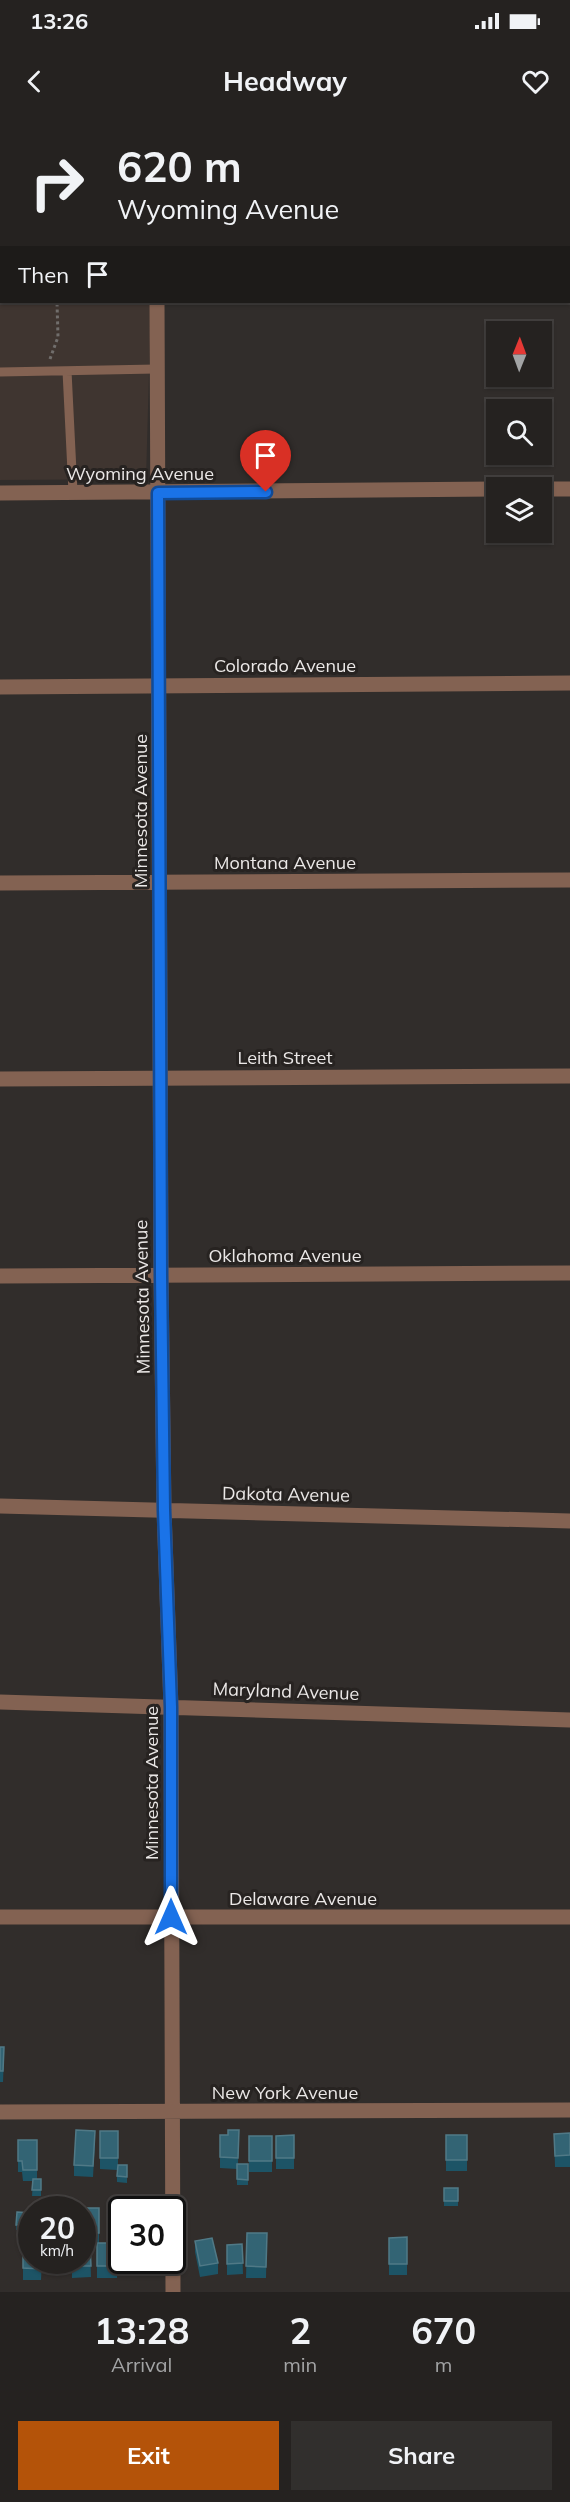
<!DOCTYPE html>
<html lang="en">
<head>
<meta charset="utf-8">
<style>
	:root { --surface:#252220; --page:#312f2d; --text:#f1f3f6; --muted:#a3a4a5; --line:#423f3e; --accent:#b45309 }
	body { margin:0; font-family:Mulish,sans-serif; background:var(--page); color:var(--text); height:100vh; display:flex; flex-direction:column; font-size:22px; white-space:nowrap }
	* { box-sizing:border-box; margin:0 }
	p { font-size:20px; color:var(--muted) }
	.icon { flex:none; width:33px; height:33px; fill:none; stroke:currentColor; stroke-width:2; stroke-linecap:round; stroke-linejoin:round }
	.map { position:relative; height:2172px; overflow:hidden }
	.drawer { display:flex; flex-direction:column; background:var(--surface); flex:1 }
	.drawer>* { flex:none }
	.top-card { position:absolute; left:0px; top:0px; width:570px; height:183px; box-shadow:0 2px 4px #0004,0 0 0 2px var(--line); background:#252220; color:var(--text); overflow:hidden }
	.needle { width:39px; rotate:1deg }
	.buttons { position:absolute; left:486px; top:201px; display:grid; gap:12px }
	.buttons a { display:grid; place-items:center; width:66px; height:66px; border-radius:0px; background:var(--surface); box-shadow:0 2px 4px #0004,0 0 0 2px var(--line); font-size:30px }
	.speed { position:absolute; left:18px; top:2076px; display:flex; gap:12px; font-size:30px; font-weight:700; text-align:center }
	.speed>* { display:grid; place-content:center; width:78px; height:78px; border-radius:50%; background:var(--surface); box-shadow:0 2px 4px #0004,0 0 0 2px var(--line); line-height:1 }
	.speed small { font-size:15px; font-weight:400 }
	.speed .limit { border:3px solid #111; border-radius:9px; background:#fff; color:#111 }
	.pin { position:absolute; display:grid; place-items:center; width:51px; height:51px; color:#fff; margin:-62px -26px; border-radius:50% 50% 50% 0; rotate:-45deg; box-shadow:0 0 6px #0007 }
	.pin .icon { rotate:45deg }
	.me { position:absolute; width:66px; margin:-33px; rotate:0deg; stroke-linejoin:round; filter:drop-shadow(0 0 4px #0008) }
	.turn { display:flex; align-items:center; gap:21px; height:126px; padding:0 18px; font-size:27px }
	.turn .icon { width:78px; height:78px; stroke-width:2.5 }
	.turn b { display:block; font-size:42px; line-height:51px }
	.then { display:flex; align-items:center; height:57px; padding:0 18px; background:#0003; gap:12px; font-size:22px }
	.eta { display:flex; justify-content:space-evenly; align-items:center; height:102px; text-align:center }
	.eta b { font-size:36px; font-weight:700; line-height:42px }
	.cta { display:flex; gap:12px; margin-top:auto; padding:12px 18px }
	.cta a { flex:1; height:69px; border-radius:0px; background:var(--accent); color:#fff; font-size:24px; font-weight:700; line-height:69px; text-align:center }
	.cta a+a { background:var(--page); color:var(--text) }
	.status { display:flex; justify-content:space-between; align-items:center; height:42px; padding:0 30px; background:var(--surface); direction:ltr }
	.status svg { height:16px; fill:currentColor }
	header { display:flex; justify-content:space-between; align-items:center; height:78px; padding:0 18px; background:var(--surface); font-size:27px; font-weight:700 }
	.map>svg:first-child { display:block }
	.built { fill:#3f3530 }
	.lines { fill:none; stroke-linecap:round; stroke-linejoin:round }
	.path { stroke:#716e6c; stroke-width:3; stroke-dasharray:3 3; stroke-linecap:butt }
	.service { stroke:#836252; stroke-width:9 }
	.minor { stroke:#836252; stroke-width:15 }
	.tertiary { stroke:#836252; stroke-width:15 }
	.wall { fill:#1d5466 }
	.building { fill:#336474; stroke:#507986; stroke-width:1.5 }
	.route-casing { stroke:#114b97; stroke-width:15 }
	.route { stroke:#1a73e8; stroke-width:10 }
	.labels { text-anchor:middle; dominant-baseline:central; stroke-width:6; stroke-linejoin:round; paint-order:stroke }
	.street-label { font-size:18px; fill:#ebe8e7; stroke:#272321 }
</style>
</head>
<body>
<div class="status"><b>13:26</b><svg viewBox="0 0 49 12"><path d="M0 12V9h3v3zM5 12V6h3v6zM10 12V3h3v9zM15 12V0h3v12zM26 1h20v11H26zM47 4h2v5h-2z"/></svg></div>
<header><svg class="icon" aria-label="back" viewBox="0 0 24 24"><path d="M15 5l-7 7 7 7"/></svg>Headway<svg class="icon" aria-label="heart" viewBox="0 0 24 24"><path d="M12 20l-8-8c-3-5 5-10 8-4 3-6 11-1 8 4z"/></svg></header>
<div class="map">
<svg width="570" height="2172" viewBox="0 0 570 2172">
	<rect width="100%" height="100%" fill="#312d2b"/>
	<path class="built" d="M0 0H156L2 2V182H151L146 359 0 360Z"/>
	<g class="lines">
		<path class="path" d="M50 239 58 217 57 182"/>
		<path class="service" d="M67 251 73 372
			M0 252 156 249"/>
		<path class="minor" d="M156 0V2
			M568 174H570
			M157 182 161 1155 164 1390 171 1587 173 2172
			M542 369H570
			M0 373 496 369
			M0 567 570 563
			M0 763 570 760
			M0 1156 570 1153
			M0 1386 570 1401
			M0 1582 570 1600
			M0 1797H570
			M0 1992 570 1990"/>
		<path class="tertiary" d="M0 959 570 956"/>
	</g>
	<path class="wall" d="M0 1927 4 1938 3 1962H0Z
		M239 2010 238 2044H248V2065H237V2049L220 2048V2037L228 2015Z
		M100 2011H118V2045H127V2063L117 2062V2050L100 2049Z
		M570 2013V2047H555L554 2014Z
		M294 2015V2049H276V2016Z
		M446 2015H467V2051H446Z
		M249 2016H272V2052H249Z
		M18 2020H37V2059H41V2076H32L33 2061H23L22 2052H18Z
		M95 2022 93 2057 74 2056V2045Z
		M444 2068H458V2086H444Z
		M84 2088H99V2123H117V2158H97V2124H84Z
		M17 2092 32 2093V2111L16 2110Z
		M247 2113H267L266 2158H246Z
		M407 2117V2155H389V2118Z
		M23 2120 42 2140 41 2160H23Z
		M195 2121 218 2143V2154L200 2157 195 2132Z
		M90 2124 91 2157 72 2158V2140Z
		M242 2124 243 2154 227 2155V2125Z"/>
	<path class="building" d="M0 1927H4L3 1951H0Z
		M76 2010 95 2011 93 2046 74 2045Z
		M228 2010H239L238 2038 220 2037V2015H228Z
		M100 2011H118V2038H100Z
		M570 2013V2035L555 2036 554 2014Z
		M294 2015V2038H276V2016Z
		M446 2015H467V2040H446Z
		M249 2016H272V2041H249Z
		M18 2020H37V2050H23L22 2041H18Z
		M237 2044H248V2060L237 2059Z
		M118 2045H127V2057L117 2056Z
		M33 2059H41V2070H32Z
		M444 2068H458V2081H444Z
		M84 2088H99V2113H84Z
		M17 2092 32 2093V2105H16Z
		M247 2113H267L266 2147 246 2146Z
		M407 2117V2144H389V2118Z
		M212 2118 218 2143 200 2146 195 2121Z
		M23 2120 32 2121V2140H41V2149L23 2148Z
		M97 2123H117V2146H97Z
		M82 2124H90L91 2146H72V2140H82Z
		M242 2124 243 2143 227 2144V2125Z"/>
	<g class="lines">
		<g class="route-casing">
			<path id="route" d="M171 1797V1587L164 1390 161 1155 158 373 266 372"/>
		</g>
		<use href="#route" class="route"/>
	</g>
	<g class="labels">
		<g class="street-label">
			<text x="140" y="353">Wyoming Avenue</text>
			<text x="285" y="545">Colorado Avenue</text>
			<text transform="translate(140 691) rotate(-90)">Minnesota Avenue</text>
			<text x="285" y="742">Montana Avenue</text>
			<text x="285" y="937">Leith Street</text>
			<text x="285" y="1135">Oklahoma Avenue</text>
			<text transform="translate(142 1177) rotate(-91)">Minnesota Avenue</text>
			<text transform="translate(286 1374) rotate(1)">Dakota Avenue</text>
			<text transform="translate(286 1571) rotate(2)">Maryland Avenue</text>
			<text transform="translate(151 1663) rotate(-90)">Minnesota Avenue</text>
			<text x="303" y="1778">Delaware Avenue</text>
			<text x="285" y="1972">New York Avenue</text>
		</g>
	</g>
</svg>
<div class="buttons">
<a><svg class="needle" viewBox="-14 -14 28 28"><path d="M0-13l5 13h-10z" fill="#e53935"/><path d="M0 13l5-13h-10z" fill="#a3a4a5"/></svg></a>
<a><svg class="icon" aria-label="search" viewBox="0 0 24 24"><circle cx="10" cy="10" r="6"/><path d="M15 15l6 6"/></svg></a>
<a><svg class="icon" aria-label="layers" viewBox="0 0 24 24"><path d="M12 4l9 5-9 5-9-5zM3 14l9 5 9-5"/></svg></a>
</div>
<div class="speed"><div>20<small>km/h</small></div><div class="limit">30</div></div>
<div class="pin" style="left:266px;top:372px;background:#d93025"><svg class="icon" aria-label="arrive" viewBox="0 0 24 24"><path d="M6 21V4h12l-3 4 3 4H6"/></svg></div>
<svg class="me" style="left:171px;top:1797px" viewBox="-20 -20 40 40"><path d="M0-17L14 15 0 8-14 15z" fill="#1a73e8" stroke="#fff" stroke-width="4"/></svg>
<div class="top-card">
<div class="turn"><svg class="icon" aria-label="right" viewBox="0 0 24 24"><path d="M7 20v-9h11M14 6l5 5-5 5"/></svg><div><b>620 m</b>Wyoming Avenue</div></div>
<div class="then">Then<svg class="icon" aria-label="arrive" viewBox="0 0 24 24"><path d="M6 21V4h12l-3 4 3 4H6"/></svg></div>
</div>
</div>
<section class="drawer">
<div class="eta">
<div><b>13:28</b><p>Arrival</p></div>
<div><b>2</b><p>min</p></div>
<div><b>670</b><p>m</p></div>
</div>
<div class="cta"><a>Exit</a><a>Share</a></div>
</section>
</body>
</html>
